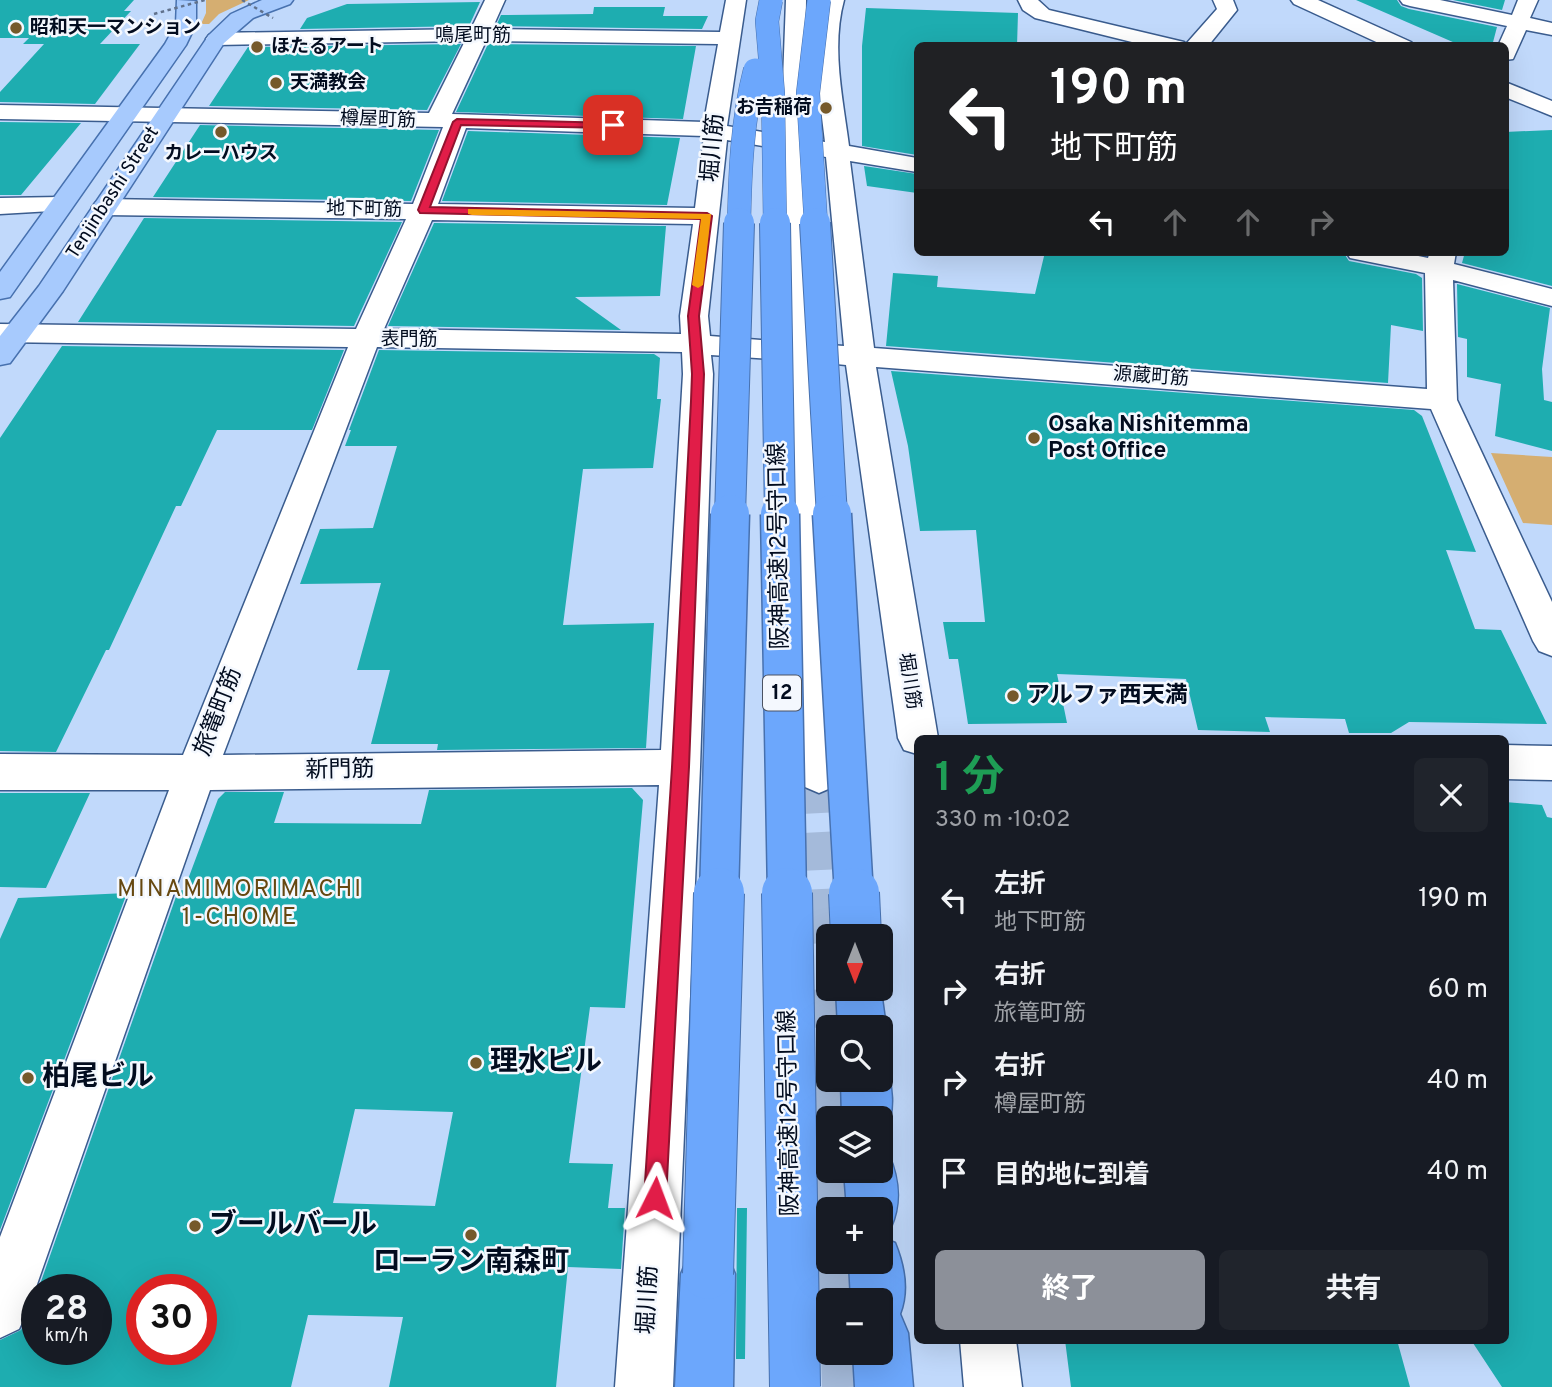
<!DOCTYPE html>
<html lang="ja">
<head>
<meta charset="utf-8">
<style>
	:root { --surface:#171b24; --page:#20242c; --text:#f1f3f6; --muted:#9ea1a6; --accent:#8c9099 }
	body { margin:0; font-family:Overpass,"Noto Sans JP",sans-serif; background:var(--page); color:var(--text); height:100vh; display:flex; flex-direction:column; font-size:26px; white-space:nowrap }
	* { box-sizing:border-box; margin:0 }
	p { font-size:23px; color:var(--muted) }
	.icon { flex:none; width:38px; height:38px; fill:none; stroke:currentColor; stroke-width:2; stroke-linecap:round; stroke-linejoin:round }
	.map { position:relative; flex:1; overflow:hidden }
	.drawer { position:absolute; left:914px; top:735px; width:595px; height:609px; display:flex; flex-direction:column; background:var(--surface); border-radius:10px; box-shadow:0 7px 28px #0002 }
	.drawer>* { flex:none }
	.banner { position:absolute; left:914px; top:42px; width:595px; height:214px; border-radius:10px; box-shadow:0 7px 28px #0002; background:#202124; color:#fff; overflow:hidden }
	.needle { width:46px; rotate:180deg }
	.fabs { position:absolute; left:816px; top:924px; display:grid; gap:14px }
	.fabs a { display:grid; place-items:center; width:77px; height:77px; border-radius:10px; background:var(--surface); box-shadow:0 7px 28px #0002; font-size:35px }
	.speed { position:absolute; left:21px; top:1274px; display:flex; gap:14px; font-size:35px; font-weight:700; text-align:center }
	.speed>* { display:grid; place-content:center; width:91px; height:91px; border-radius:50%; background:var(--surface); box-shadow:0 7px 28px #0002; line-height:1 }
	.speed small { font-size:18px; font-weight:400 }
	.speed .limit { border:10px solid #d22; background:#fff; color:#111 }
	.pin { position:absolute; display:grid; place-items:center; width:60px; height:60px; color:#fff; margin:-30px; border-radius:14px; box-shadow:0 4px 10px #0006 }
	.me { position:absolute; width:77px; margin:-38px; rotate:3deg; stroke-linejoin:round; filter:drop-shadow(0 0 5px #0008) }
	.turn { display:flex; align-items:center; gap:24px; height:147px; padding:0 21px; font-size:32px }
	.turn .icon { width:91px; height:91px; stroke-width:2.5 }
	.turn b { display:block; font-size:49px; line-height:60px }
	.lanes { display:flex; align-items:center; height:66px; padding:0 21px; background:#0003; justify-content:center; gap:35px; direction:ltr }
	.lanes .off { opacity:.35 }
	.round { display:grid; place-items:center; flex:none; width:74px; height:74px; border-radius:10px; background:var(--page) }
	.summary { display:flex; align-items:center; justify-content:space-between; height:119px; padding:0 21px }
	h1 { font-size:42px; font-weight:700; line-height:52px; color:#1e9e55 }
	.primary-button { display:flex; gap:14px; margin-top:auto; padding:14px 21px }
	.primary-button a { flex:1; height:80px; border-radius:10px; background:var(--accent); color:#fff; font-size:28px; font-weight:700; line-height:80px; text-align:center }
	.primary-button a+a { background:var(--page); color:var(--text) }
	ul { padding:0; list-style:none }
	li { display:flex; align-items:center; gap:21px; height:91px; padding:0 21px }
	li div { flex:1 }
	li b { display:block; font-size:26px }
	li em { font-style:normal }
	.map>svg:first-child { display:block }
	.green { fill:#d5ae71 }
	.building { fill:#1eadb0; fill-rule:evenodd }
	.lines { fill:none; stroke-linecap:round; stroke-linejoin:round }
	.minor-tunnel-far1 { stroke:#a4bada; stroke-width:38; stroke-dasharray:38 19; stroke-linecap:butt }
	.minor-tunnel { stroke:#a4bada; stroke-width:50; stroke-dasharray:50 25; stroke-linecap:butt }
	.minor-casing { stroke:#3a5c8e; stroke-width:3 }
	.major-casing { stroke:#4771af; stroke-width:3 }
	.highway-casing { stroke:#4771af; stroke-width:3 }
	.minor { fill:#fff; fill-rule:evenodd }
	.major { fill:#a7cafd; fill-rule:evenodd }
	.highway { fill:#6ca7fc; fill-rule:evenodd }
	.highway-bridge-far3-casing { stroke:#4771af; stroke-width:24; stroke-linecap:butt }
	.highway-bridge-far2-casing { stroke:#4771af; stroke-width:32; stroke-linecap:butt }
	.highway-bridge-far1-casing { stroke:#4771af; stroke-width:41; stroke-linecap:butt }
	.highway-bridge-casing { stroke:#4771af; stroke-width:52; stroke-linecap:butt }
	.path-bridge { stroke:#61728c; stroke-width:2.5; stroke-dasharray:3.5 3.5; stroke-linecap:butt }
	.highway-bridge-far3 { stroke:#6ca7fc; stroke-width:23 }
	.highway-bridge-far2 { stroke:#6ca7fc; stroke-width:30 }
	.highway-bridge-far1 { stroke:#6ca7fc; stroke-width:38 }
	.highway-bridge { stroke:#6ca7fc; stroke-width:50 }
	.route { fill:#e11d48; stroke:#92132f; stroke-width:2 }
	.slow { fill:#f59e0b }
	.poi-dot { fill:#75592b; stroke:#f4f8fe; stroke-width:2.5 }
	.labels { text-anchor:middle; dominant-baseline:central; stroke-width:5; stroke-linejoin:round; paint-order:stroke }
	.far-poi-label { font-size:19px; font-weight:bold; fill:#020c1f; stroke:#f4f8fe; text-anchor:start }
	.far-street-label { font-size:19px; fill:#020c1f; stroke:#f4f8fe }
	.shield { fill:#f4f8fe; stroke:#4b5362; stroke-width:2 }
	.shield-label { font-size:21px; font-weight:bold; fill:#020c1f }
	.street-label { font-size:23px; fill:#020c1f; stroke:#f4f8fe }
	.poi-label { font-size:23px; font-weight:bold; fill:#020c1f; stroke:#f4f8fe; text-anchor:start }
	.neighbourhood-label { font-size:24px; letter-spacing:2px; fill:#664810; stroke:#f4f8fe }
	.near-poi-label { font-size:28px; font-weight:bold; fill:#020c1f; stroke:#f4f8fe; text-anchor:start }
</style>
</head>
<body>
<div class="map">
<svg width="1552" height="1387" viewBox="0 0 1552 1387">
	<rect width="100%" height="100%" fill="#c1d9fb"/>
	<path class="green" d="M206 0H249L219 14 209 24H201L206 13Z
		M1491 453 1552 457V525L1523 523Z"/>
	<path class="building" d="M0 0H134L124 11H131L100 44H140L95 104 0 102V92L44 44H23L29 38H0Z
		M1356 0H1397L1401 6 1409 9 1497 27 1492 46H1462Z
		M1453 0H1505L1502 10Z
		M480 2 469 26 300 29 307 18 347 4Z
		M594 7H665L663 16H708L702 29 496 26 501 15 593 14Z
		M866 8 1018 13 1017 46H917V155L862 146V46Z
		M461 44 427 110 209 106 248 47Z
		M488 44 696 46 683 119 456 112Z
		M0 122 81 123 21 195H0Z
		M200 125 439 130 411 201 153 197Z
		M1552 130V286L1462 263 1465 252H1505V132Z
		M468 131 680 138 667 205 442 201Z
		M864 166 917 174V193L867 186Z
		M144 218 402 222 354 326 78 322Z
		M434 223 666 226 660 296 575 297 621 330 388 326Z
		M1045 252H1328L1345 255 1349 261 1416 274 1422 278 1423 331 1391 325 1388 383 886 346 893 273 938 276 937 287 1035 294Z
		M1457 284 1550 308 1542 369 1544 400 1552 402V451L1495 436 1501 384 1467 377V339L1458 337Z
		M62 346 344 350 312 430H217L181 506H176L109 650H106L56 752 0 751V438Z
		M379 350 654 354 660 358 657 399H661L653 468 583 469 563 625 654 623 646 748 437 750 438 744H371L390 670H357L381 583 300 584 320 529 373 528 397 446H345L351 430H349Z
		M891 371 1414 410 1422 416 1476 552 1446 550 1475 629 1501 630 1547 724 1409 722 1391 733H1349L1345 719 1265 717 1270 732 1198 730 1186 679 1057 674 1067 723 968 724 958 659H949L943 622H985L976 530 920 531 908 446Z
		M632 788 643 800 625 1008 590 1007 569 1163 613 1164 608 1208H625L621 1269 568 1267 556 1387H389L403 1317 308 1315 291 1387H0V1340L21 1330 37 1293V1349H96V1290H38L178 891 184 890 218 799 225 792H284L274 823 421 824 429 790ZM355 1109 453 1112 435 1206 333 1203ZM142 1290H201V1349H142Z
		M0 793H90L46 888 0 887Z
		M1505 802 1542 805 1547 817 1552 818V1387H1502L1471 1340H1505Z
		M127 893 0 1230V939L18 898Z
		M737 1208H747L745 1359H736Z
		M1065 1340H1397L1410 1387H1071Z"/>
	<g class="lines">
		<path class="minor-tunnel-far1" d="M819 775 825 895"/>
		<path class="minor-tunnel" d="M825 893 828 956
			M829 989 831 1027
			M833 1080 835 1118
			M838 1171 839 1209
			M842 1262 843 1300
			M846 1353 847 1387"/>
		<g class="minor-casing">
			<path id="minor" d="M485 0H505L492 29 720 32 726 0H746L727 126 781 135 786 0H806L804 139 825 142C820 96 810 46 824 0H844C831 47 843 99 849 146L917 158V172L850 161 874 348 1427 389 1425 273 1350 258 1346 252H1399L1428 258 1430 252H1456L1454 264 1552 289V306L1453 280 1457 400 1552 602V656L1539 651 1533 641 1431 409 876 367 938 738H917V754L904 750 898 738 846 365 816 362 839 775 833 787 819 793 805 787 799 775 786 360 711 355 713 374 700 767 673 1387H615L659 785 210 790 28 1310 19 1329 0 1338V1237L169 790H0V754L183 755 348 347 0 342V324L356 329 406 219 105 215 96 212 92 207 96 202 105 199 413 204 443 127 0 119V105L429 113 465 41 216 45 209 43 206 39 209 35 216 33 471 29ZM486 41 718 44 704 122 452 114ZM466 128 704 136 695 208 438 204ZM727 140 780 149 785 342 710 336 708 316ZM804 153 826 157 844 346 814 344ZM432 220 693 224 680 316 681 334 384 329ZM377 347 682 352 683 374 661 750 223 755Z
				M1018 0H1038L1049 10 1184 42 1186 44 1217 9 1213 0H1233L1237 10 1208 46H1148L1035 18 1023 10Z
				M1291 0H1318L1411 42 1414 46H1385L1294 4Z
				M1400 0H1440L1512 15 1518 0H1538L1530 18 1552 23V35L1526 30 1513 59 1505 60V46H1498L1507 26 1410 6 1403 4Z
				M1505 82 1552 101V116L1505 97Z
				M60 197 69 200 73 205 69 210 0 214V198Z
				M1505 745 1552 746V780L1505 779Z
				M960 1340H1016L1022 1387H964Z"/>
		</g>
		<g class="major-casing">
			<path id="major" d="M177 0 196 1V24L186 45 10 297 0 299V272L165 44 176 24Z
				M262 0H293L290 4 253 18 224 43 63 291 10 363 0 365V336L39 286 209 35 231 14Z"/>
		</g>
		<g class="highway-casing">
			<path id="highway" d="M880 984 886 1027 880 1040V1027H838L836 989H880Z
				M880 1062C896 1081 894 1114 885 1136L880 1137V1118H842L841 1080H880Z
				M880 1150 888 1153C899 1178 902 1202 891 1227L880 1232V1209H847L844 1171H880Z
				M880 1237 895 1243C904 1265 909 1291 900 1314L908 1333 913 1387H855L853 1353H880V1300H851L849 1262H880Z
				M708 1247 727 1255 735 1274 733 1387H675L681 1274 689 1255Z"/>
		</g>
		<use href="#minor" class="minor"/>
		<use href="#major" class="major"/>
		<use href="#highway" class="highway"/>
		<g class="highway-bridge-far3-casing">
			<path id="highway-bridge-far3" d="M771 0 767 21 773 93 775 225
				M739 225C740 173 742 120 755 70
				M816 225 808 93 819 0"/>
		</g>
		<g class="highway-bridge-far2-casing">
			<path id="highway-bridge-far2" d="M775 223 780 516
				M815 223 832 516
				M730 516 739 223"/>
		</g>
		<g class="highway-bridge-far1-casing">
			<path id="highway-bridge-far1" d="M780 514 787 895
				M832 514 854 895
				M719 895 730 514"/>
		</g>
		<g class="highway-bridge-casing">
			<path id="highway-bridge" d="M787 893 795 1387
				M854 893 856 936
				M708 1274 719 893"/>
		</g>
		<path class="path-bridge" d="M242 0 273 18
			M154 14 205 0"/>
		<use href="#highway-bridge-far3" class="highway-bridge-far3"/>
		<use href="#highway-bridge-far2" class="highway-bridge-far2"/>
		<use href="#highway-bridge-far1" class="highway-bridge-far1"/>
		<use href="#highway-bridge" class="highway-bridge"/>
	</g>
	<path class="route" d="M457 119 613 123 618 125 613 128 461 125 430 207 707 213 712 216 699 316 704 374 703 401 689 767 666 1198 663 1206 655 1209 647 1206 644 1198 672 767 691 401 692 374 688 316 701 219 420 213 418 210 453 122Z"/>
	<path class="slow" d="M468 209 711 214 703 285 698 288 692 285 701 219 472 215 468 214Z"/>
	<g class="poi-dot">
		<circle cx="16" cy="28" r="7"/>
		<circle cx="257" cy="47" r="7"/>
		<circle cx="276" cy="83" r="7"/>
		<circle cx="826" cy="108" r="7"/>
		<circle cx="221" cy="132" r="7"/>
		<circle cx="1034" cy="438" r="7"/>
		<circle cx="1013" cy="696" r="7"/>
		<circle cx="476" cy="1063" r="7"/>
		<circle cx="28" cy="1078" r="7"/>
		<circle cx="195" cy="1226" r="7"/>
		<circle cx="471" cy="1235" r="7"/>
	</g>
	<g class="labels">
		<g class="far-poi-label">
			<text x="30" y="28">昭和天一マンション</text>
			<text x="271" y="47">ほたるアート</text>
			<text x="290" y="83">天満教会</text>
			<text x="812" y="108" text-anchor="end">お𠮷稲荷</text>
			<text x="221" y="154" text-anchor="middle">カレーハウス</text>
		</g>
		<g class="far-street-label">
			<text x="473" y="36">鳴尾町筋</text>
			<text transform="translate(378 120) rotate(2)">樽屋町筋</text>
			<text transform="translate(113 193) rotate(-57)">Tenjinbashi Street</text>
			<text transform="translate(364 210) rotate(1)">地下町筋</text>
			<text x="409" y="340">表門筋</text>
			<text transform="translate(1151 377) rotate(4)">源蔵町筋</text>
			<text transform="translate(909 681) rotate(81)">堀川筋</text>
		</g>
		<rect class="shield" x="763" y="675.5" width="38" height="35" rx="5"/>
		<g class="shield-label">
			<text x="782" y="693">12</text>
		</g>
		<g class="street-label">
			<text transform="translate(714 148) rotate(-85)">堀川筋</text>
			<text transform="translate(780 546) rotate(-91)">阪神高速12号守口線</text>
			<text transform="translate(219 712) rotate(-69)">旅篭町筋</text>
			<text transform="translate(340 771) rotate(-1)">新門筋</text>
			<text transform="translate(790 1113) rotate(-91)">阪神高速12号守口線</text>
			<text transform="translate(649 1300) rotate(-87)">堀川筋</text>
		</g>
		<g class="poi-label">
			<text x="1048" y="425">Osaka Nishitemma<tspan x="1048" dy="26">Post Office</tspan></text>
			<text x="1027" y="696">アルファ西天満</text>
		</g>
		<g class="neighbourhood-label">
			<text x="240" y="890">MINAMIMORIMACHI<tspan x="240" dy="28">1-CHOME</tspan></text>
		</g>
		<g class="near-poi-label">
			<text x="490" y="1063">理水ビル</text>
			<text x="42" y="1078">柏尾ビル</text>
			<text x="209" y="1226">ブールバール</text>
			<text x="471" y="1263" text-anchor="middle">ローラン南森町</text>
		</g>
	</g>
</svg>
<div class="fabs">
<a><svg class="needle" viewBox="-14 -14 28 28"><path d="M0-13l5 13h-10z" fill="#e53935"/><path d="M0 13l5-13h-10z" fill="#9ea1a6"/></svg></a>
<a><svg class="icon" aria-label="search" viewBox="0 0 24 24"><circle cx="10" cy="10" r="6"/><path d="M15 15l6 6"/></svg></a>
<a><svg class="icon" aria-label="layers" viewBox="0 0 24 24"><path d="M12 4l9 5-9 5-9-5zM3 14l9 5 9-5"/></svg></a>
<a>+</a>
<a>−</a>
</div>
<div class="speed"><div>28<small>km/h</small></div><div class="limit">30</div></div>
<div class="pin" style="left:613px;top:125px;background:#d93025"><svg class="icon" aria-label="arrive" viewBox="0 0 24 24"><path d="M6 21V4h12l-3 4 3 4H6"/></svg></div>
<svg class="me" style="left:655px;top:1198px" viewBox="-20 -20 40 40"><path d="M0-17L14 15 0 8-14 15z" fill="#e11d48" stroke="#fff" stroke-width="4"/></svg>
<div class="banner">
<div class="turn"><svg class="icon" aria-label="left" viewBox="0 0 24 24"><path d="M17 20v-9H6M10 6l-5 5 5 5"/></svg><div><b>190 m</b>地下町筋</div></div>
<div class="lanes"><svg class="icon" aria-label="left" viewBox="0 0 24 24"><path d="M17 20v-9H6M10 6l-5 5 5 5"/></svg><svg class="icon off" aria-label="ahead" viewBox="0 0 24 24"><path d="M12 20V5M6 11l6-6 6 6"/></svg><svg class="icon off" aria-label="ahead" viewBox="0 0 24 24"><path d="M12 20V5M6 11l6-6 6 6"/></svg><svg class="icon off" aria-label="right" viewBox="0 0 24 24"><path d="M7 20v-9h11M14 6l5 5-5 5"/></svg></div>
</div>
<section class="drawer">
<div class="summary"><div><h1>1 分</h1><p>330 m · 10:02</p></div><a class="round"><svg class="icon" aria-label="close" viewBox="0 0 24 24"><path d="M6 6l12 12M18 6L6 18"/></svg></a></div>
<ul>
<li><svg class="icon" aria-label="left" viewBox="0 0 24 24"><path d="M17 20v-9H6M10 6l-5 5 5 5"/></svg><div><b>左折</b><p>地下町筋</p></div><em>190 m</em></li>
<li><svg class="icon" aria-label="right" viewBox="0 0 24 24"><path d="M7 20v-9h11M14 6l5 5-5 5"/></svg><div><b>右折</b><p>旅篭町筋</p></div><em>60 m</em></li>
<li><svg class="icon" aria-label="right" viewBox="0 0 24 24"><path d="M7 20v-9h11M14 6l5 5-5 5"/></svg><div><b>右折</b><p>樽屋町筋</p></div><em>40 m</em></li>
<li><svg class="icon" aria-label="arrive" viewBox="0 0 24 24"><path d="M6 21V4h12l-3 4 3 4H6"/></svg><div><b>目的地に到着</b></div><em>40 m</em></li>
</ul>
<div class="primary-button"><a>終了</a><a>共有</a></div>
</section>
</div>
</body>
</html>
